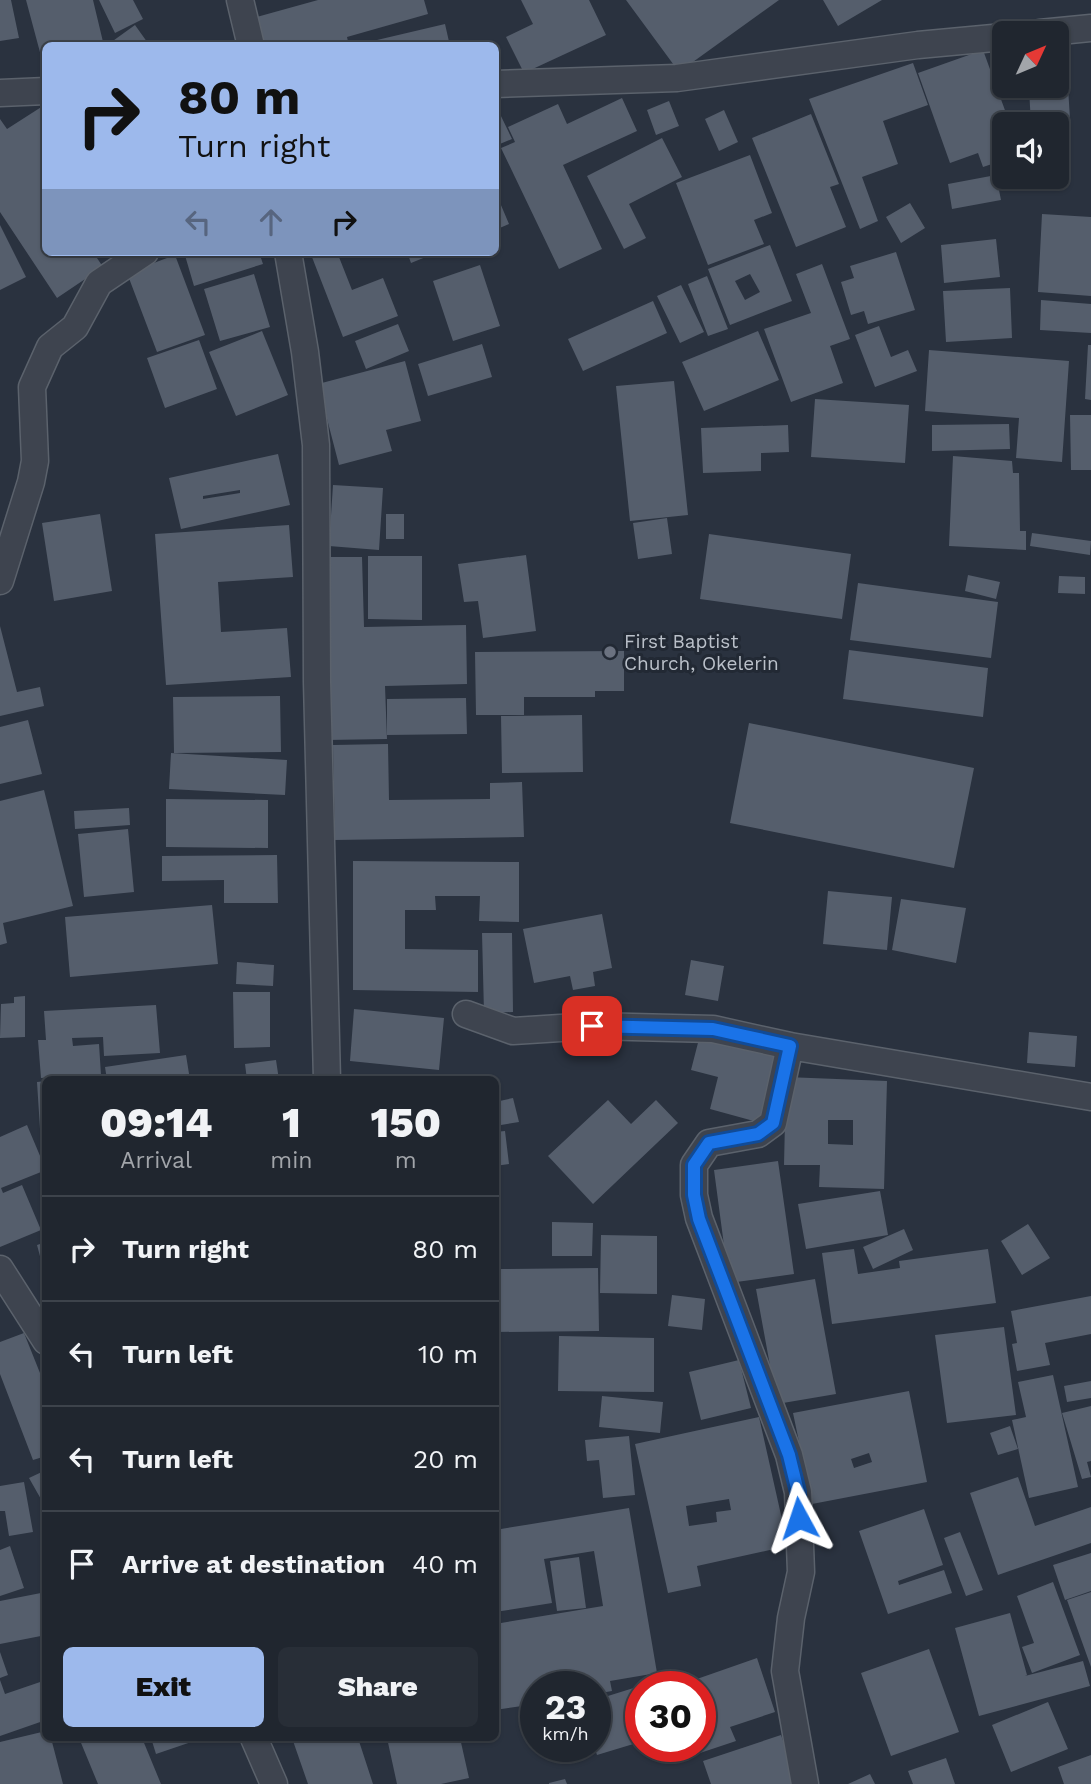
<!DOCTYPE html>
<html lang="en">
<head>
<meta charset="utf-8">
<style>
	:root { --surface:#20262f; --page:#282e37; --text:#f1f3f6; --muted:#a2a5aa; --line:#3d434b; --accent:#9db9ec }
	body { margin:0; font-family:"Work Sans",sans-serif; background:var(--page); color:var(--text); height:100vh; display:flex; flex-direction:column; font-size:26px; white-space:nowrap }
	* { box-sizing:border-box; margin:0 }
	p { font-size:23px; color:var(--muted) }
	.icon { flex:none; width:38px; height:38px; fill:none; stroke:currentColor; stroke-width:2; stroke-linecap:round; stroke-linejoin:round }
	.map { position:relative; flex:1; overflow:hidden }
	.drawer { position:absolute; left:42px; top:1076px; width:457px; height:665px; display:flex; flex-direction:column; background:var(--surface); border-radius:10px; box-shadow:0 2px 5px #0004,0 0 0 2px var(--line) }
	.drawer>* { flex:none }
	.hud { position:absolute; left:42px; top:42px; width:457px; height:214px; border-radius:10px; box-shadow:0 2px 5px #0004,0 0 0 2px var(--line); background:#9db9ec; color:#111; overflow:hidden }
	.needle { width:46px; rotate:46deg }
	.controls { position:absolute; left:992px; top:21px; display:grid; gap:14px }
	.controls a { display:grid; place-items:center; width:77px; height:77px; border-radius:10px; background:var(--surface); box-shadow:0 2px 5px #0004,0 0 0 2px var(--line); font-size:35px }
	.speed { position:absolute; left:520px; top:1671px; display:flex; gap:14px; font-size:35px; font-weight:700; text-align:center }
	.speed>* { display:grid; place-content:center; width:91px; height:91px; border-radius:50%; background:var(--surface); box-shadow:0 2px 5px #0004,0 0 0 2px var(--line); line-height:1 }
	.speed small { font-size:18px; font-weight:400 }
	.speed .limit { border:10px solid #d22; background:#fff; color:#111 }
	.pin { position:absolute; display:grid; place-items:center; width:60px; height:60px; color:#fff; margin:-30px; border-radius:14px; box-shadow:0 4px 10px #0006 }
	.me { position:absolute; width:77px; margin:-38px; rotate:355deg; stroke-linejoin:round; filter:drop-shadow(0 0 5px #0008) }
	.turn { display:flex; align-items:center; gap:24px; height:147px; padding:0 21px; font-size:32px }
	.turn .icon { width:91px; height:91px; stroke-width:2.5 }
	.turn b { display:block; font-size:49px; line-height:60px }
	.lanes { display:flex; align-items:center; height:66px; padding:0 21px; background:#0003; justify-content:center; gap:35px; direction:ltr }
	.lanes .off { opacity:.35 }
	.eta { display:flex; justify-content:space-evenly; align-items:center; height:119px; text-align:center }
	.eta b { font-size:42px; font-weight:800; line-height:49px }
	.action { display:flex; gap:14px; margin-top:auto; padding:14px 21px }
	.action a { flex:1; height:80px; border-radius:10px; background:var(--accent); color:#111; font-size:28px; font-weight:800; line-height:80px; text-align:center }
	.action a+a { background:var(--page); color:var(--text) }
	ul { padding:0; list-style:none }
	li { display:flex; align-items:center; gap:21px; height:105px; padding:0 21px; border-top:2px solid var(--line) }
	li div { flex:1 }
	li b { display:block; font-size:26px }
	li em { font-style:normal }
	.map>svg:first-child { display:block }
	.building { fill:#555e6c; fill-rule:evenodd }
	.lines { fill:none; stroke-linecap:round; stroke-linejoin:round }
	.street-casing { stroke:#5b626c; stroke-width:29 }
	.street { stroke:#3e444f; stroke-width:26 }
	.route-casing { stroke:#114b97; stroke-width:18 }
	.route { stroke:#1a73e8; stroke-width:12 }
	.worship-dot { fill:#6b7280; stroke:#222934; stroke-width:2.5 }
	.labels { text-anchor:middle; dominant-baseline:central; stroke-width:6; stroke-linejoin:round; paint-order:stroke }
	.poi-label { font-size:19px; fill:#bac0c9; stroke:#222934; text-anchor:start }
</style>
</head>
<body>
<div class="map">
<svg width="1091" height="1784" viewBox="0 0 1091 1784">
	<rect width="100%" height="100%" fill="#2a323f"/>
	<path class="building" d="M0 0H11L19 38 0 41Z
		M26 0H93L104 46H46L45 71Z
		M99 0H133L143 19 115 33Z
		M318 0H424L428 14 347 37 349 46H261L253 18Z
		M521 0H589L606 35 524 73 506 37 533 24Z
		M626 0H779L679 72Z
		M823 0H882L838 26Z
		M445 24 450 46H378L377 40Z
		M135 25 150 46H112L110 43Z
		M368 40 370 46H350V45Z
		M983 50 1010 124H1004V160L983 167 978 153 950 163 918 73Z
		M913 63 928 105 883 121 898 164 862 177 878 221 860 229 809 99Z
		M1068 87 1071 135 1057 136V124H1031L1029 89Z
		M622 98 637 131 563 165 602 249 559 269 501 148 515 142 508 127 558 104 567 124Z
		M669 101 679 126 656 135 647 110Z
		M46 104V252H93L103 267 57 298 0 212V119L7 129Z
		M724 110 738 142 719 151 705 119Z
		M500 114 512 139 495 146V115Z
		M811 114 839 184 830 187 846 227 796 247 752 138Z
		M662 138 682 177 629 204 646 238 624 249 587 176Z
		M750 155 772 213 754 220 764 244 708 265 676 183Z
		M996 175 1001 200 952 209 948 184Z
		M495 191 509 224 495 230Z
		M910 203 925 228 901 243 886 217Z
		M1042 214 1091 217V296L1038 292Z
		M0 225 26 277 0 290Z
		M996 239 1000 277 944 283 941 245Z
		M770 245 792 301 730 325 708 269ZM750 274 760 292 745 300 735 281Z
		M184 252H259L263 264 194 286Z
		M310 252H337L352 290 383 278 398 316 343 337Z
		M407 252H438L411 263Z
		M896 252 915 310 868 324 864 311 851 315 841 282 854 278 850 266Z
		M175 255 205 335 157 352 127 273Z
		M822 264 850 339 830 346 843 383 791 402 764 329 811 313 796 274Z
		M480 265 500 326 453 341 433 281Z
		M254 274 270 327 220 341 204 289Z
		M707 276 728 329 708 336 688 284Z
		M681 285 704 332 680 343 657 296Z
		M1010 288 1012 338 946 342 943 291Z
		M1041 300 1091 304V333L1040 330Z
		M653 301 667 333 583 371 568 339Z
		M398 324 409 351 366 369 355 341Z
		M879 326 891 357 908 350 917 371 875 387 855 335Z
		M262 331 288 395 236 416 209 352Z
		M758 331 779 380 704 411 682 362Z
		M199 340 217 389 165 408 147 358Z
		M482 344 492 377 428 396 418 364Z
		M1088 345H1091V400L1085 399Z
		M929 350 1069 361 1062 462 1016 458 1019 418 925 411Z
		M405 361 421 421 386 430 392 451 339 465 318 384Z
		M674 381 688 515 630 521 616 386Z
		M815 399 909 405 905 463 811 457Z
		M1070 415H1091V470H1071Z
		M1009 424 1010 449 932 451V425Z
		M788 425 789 452 761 453V471L703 473 701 428Z
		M278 454 290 505 181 529 169 478ZM240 490V493L203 499V496Z
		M953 456 1012 461 1013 473H1019L1020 531H1026V550L949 546Z
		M333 485 383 488 379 550 329 546Z
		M100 514 112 591 54 601 42 523Z
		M386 514H404V539H386Z
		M667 518 672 554 638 559 633 523Z
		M289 525 293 577 218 582 221 632 287 628 291 677 166 685 155 534Z
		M1032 533 1091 541 1090 555 1030 546Z
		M709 534 851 554 842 619 700 599Z
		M526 555 536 631 483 638 478 601 464 602 458 564Z
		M368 556H422V620L368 619Z
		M326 557H362L364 627 466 625 467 684 385 686 387 739 327 740Z
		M968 575 1000 582 996 599 965 591Z
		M1059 576 1085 577V594L1058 593Z
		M858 583 998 602 991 658 850 640Z
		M0 626 17 692 40 687 44 706 0 716Z
		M849 650 988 668 983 717 843 699Z
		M624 651V691H595V697H524V715H476L475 652Z
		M280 696 281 752 174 753 173 697Z
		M466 698 467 734 387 735V699Z
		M582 715 583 772 502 773 501 716Z
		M28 720 42 774 0 784V727Z
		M749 723 974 768 954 868 730 823Z
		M388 744 389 800 490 799V783L522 782 524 837 335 840 333 745Z
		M171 753 287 760 285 795 169 789Z
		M44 790 73 906 3 923 7 943 0 945V801Z
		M166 799 268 800V848L166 847Z
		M129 808 130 825 75 829 74 811Z
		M128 829 134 892 84 897 78 834Z
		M277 855 278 903H224V880L162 881V856Z
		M353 861 519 862V922L479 921 480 896H435L436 910H405V949L478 950V992L353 990Z
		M828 891 892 897 887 950 823 944Z
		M901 899 966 908 956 963 892 950Z
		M212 905 218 964 70 977 65 917Z
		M602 914 612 968 593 972 595 986 573 990 570 976 534 983 523 929Z
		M482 933H512L513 1012 484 1013Z
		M691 960 724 966 718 1001 685 995Z
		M237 962 274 965 273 986 236 984Z
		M233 992H270V1047L234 1048Z
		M25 996V1037L0 1038 1 1004 14 1003V997Z
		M156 1005 160 1053 104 1056 103 1037 72 1038 73 1046 99 1044 101 1075 41 1078 38 1040H46L44 1011Z
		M354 1009 444 1018 439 1070 350 1061Z
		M1029 1032 1077 1036 1075 1067 1027 1063Z
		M700 1035 778 1056 761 1123 710 1109 718 1077 691 1070Z
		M186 1055 190 1080H107L105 1067Z
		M276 1060 279 1080H247L245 1064Z
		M786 1077 887 1081 884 1189 819 1187 820 1165H784ZM828 1120H853V1145L828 1144Z
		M46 1081V1129H40L37 1082Z
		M513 1098 519 1122 495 1126V1102Z
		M608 1100 631 1124 656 1100 678 1123 593 1204 548 1156Z
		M27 1125 46 1170 1 1188 3 1193 22 1185 41 1230 0 1247V1137Z
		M505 1131 509 1164 495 1166V1132Z
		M778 1161 794 1274 729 1283 714 1170Z
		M880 1191 888 1235 806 1249 798 1204Z
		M552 1222 593 1223 592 1256H552Z
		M1028 1224 1050 1258 1022 1275 1001 1241Z
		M904 1229 913 1250 873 1269 863 1247Z
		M601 1235 657 1236V1294L600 1293Z
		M46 1242V1275H45L37 1245Z
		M854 1249 858 1274 900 1268 899 1261 988 1249 996 1303 832 1324 822 1253Z
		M495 1261H498V1269L598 1268 599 1331 495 1332Z
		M815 1279 836 1394 777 1404 756 1289Z
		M672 1295 705 1299 702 1330 668 1326Z
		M1091 1296V1334L1045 1343 1050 1365 1017 1371 1012 1344 1017 1343 1011 1311Z
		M1004 1327 1016 1415 947 1423 935 1335Z
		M24 1333 46 1388V1456L33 1460 0 1374V1342Z
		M559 1336 654 1338V1392L558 1391Z
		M739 1360 751 1408 701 1420 689 1372Z
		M1053 1375 1078 1487 1029 1498 1012 1420 1026 1417 1018 1382Z
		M1091 1381V1398L1067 1402 1064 1386Z
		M909 1391 927 1482 812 1504 793 1413ZM869 1453 872 1462 854 1468 851 1459Z
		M602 1396 663 1402 660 1433 599 1427Z
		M1091 1406V1461L1087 1462 1091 1477 1082 1479 1062 1413Z
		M759 1417 788 1546 697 1566 701 1586 668 1593 635 1444ZM729 1499 731 1510 716 1512 717 1522 689 1526 686 1506Z
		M1010 1426 1018 1449 998 1455 990 1433Z
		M629 1436 635 1495 603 1498 599 1460 587 1461 585 1440Z
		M46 1470V1508L29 1478Z
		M1018 1477 1035 1526 1091 1507V1543L998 1575 970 1493Z
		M24 1482 33 1532 9 1536 5 1511H0V1486Z
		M629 1508 657 1673 610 1681 612 1691 595 1694V1687H536V1704L495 1710V1624L603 1606 594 1551 544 1559 552 1603 495 1612V1530Z
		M924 1509 943 1565 898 1581 899 1585 944 1570 952 1593 888 1614 859 1531Z
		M960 1532 983 1590 966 1596 944 1538Z
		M10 1546 24 1588 0 1596V1550Z
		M1091 1553V1591L1065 1600 1053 1565Z
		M579 1557 586 1608 557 1611 550 1561Z
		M1053 1582 1080 1655 1032 1673 1022 1647 1034 1643 1017 1596Z
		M46 1592V1635L0 1644V1601Z
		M1091 1592V1667L1067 1600Z
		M1010 1613 1027 1675 1025 1676 1083 1661 1090 1686 979 1716 955 1628Z
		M929 1649 959 1732 891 1756 861 1673Z
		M0 1652 8 1675 0 1678Z
		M757 1658 775 1712 730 1727 736 1741 697 1754 694 1746H700V1687H674Z
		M0 1680 5 1694 46 1680V1720L0 1736Z
		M640 1686V1742L597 1755 594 1746 595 1700Z
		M1048 1702 1068 1749 1011 1772 992 1725Z
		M46 1731V1738H51L63 1784H0V1742Z
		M781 1735 798 1784H711L703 1761Z
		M79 1738H142L161 1784H98Z
		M151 1738H203L156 1754Z
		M292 1738H358L373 1784H308Z
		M387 1738H460L469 1778 441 1784H397Z
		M1091 1755V1784H1064L1058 1767Z
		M946 1758 955 1784H913L908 1771Z
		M870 1774 875 1784H848Z
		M565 1779 567 1784H549V1783Z"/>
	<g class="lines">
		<g class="street-casing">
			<path id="street" d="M240 0 251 46
				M1040 33 1091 28
				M495 84 677 78 918 45 1004 37
				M0 93 46 91
				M288 252 305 352 316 445 317 682 327 1080
				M0 581 31 482 35 461 32 387 50 347 75 327 99 283 145 252
				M466 1014 513 1031 592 1026 713 1029 790 1046 1091 1097
				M790 1046 773 1123 758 1134 709 1143 694 1165V1195L699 1218 789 1455 798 1492 801 1572 791 1618 785 1671 805 1784
				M0 1269 46 1341
				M254 1738 274 1784"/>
		</g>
		<use href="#street" class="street"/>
	</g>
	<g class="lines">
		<g class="route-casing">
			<path id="route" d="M592 1026 713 1029 790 1046 773 1123 758 1134 709 1143 694 1165V1195L699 1219 789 1455 798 1492 799 1518"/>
		</g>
		<use href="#route" class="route"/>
	</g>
	<circle class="worship-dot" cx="610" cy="652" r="7"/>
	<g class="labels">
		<g class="poi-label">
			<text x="624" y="641">First Baptist<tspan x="624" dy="22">Church, Okelerin</tspan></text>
		</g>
	</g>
</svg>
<div class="controls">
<a><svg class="needle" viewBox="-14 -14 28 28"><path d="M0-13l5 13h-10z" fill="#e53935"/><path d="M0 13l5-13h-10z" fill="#a2a5aa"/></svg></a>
<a><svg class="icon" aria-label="sound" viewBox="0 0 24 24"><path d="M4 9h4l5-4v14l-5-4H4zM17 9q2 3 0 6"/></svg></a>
</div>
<div class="speed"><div>23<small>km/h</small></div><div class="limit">30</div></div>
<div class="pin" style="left:592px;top:1026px;background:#d93025"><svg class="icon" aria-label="arrive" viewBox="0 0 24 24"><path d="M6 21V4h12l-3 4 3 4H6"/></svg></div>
<svg class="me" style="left:799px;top:1518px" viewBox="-20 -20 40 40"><path d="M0-17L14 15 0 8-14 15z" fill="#1a73e8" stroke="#fff" stroke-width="4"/></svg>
<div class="hud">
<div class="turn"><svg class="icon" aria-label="right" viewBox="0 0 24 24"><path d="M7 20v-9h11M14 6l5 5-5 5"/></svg><div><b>80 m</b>Turn right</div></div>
<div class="lanes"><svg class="icon off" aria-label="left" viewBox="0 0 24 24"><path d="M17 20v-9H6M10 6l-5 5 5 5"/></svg><svg class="icon off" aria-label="ahead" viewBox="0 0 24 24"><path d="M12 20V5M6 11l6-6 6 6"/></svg><svg class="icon" aria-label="right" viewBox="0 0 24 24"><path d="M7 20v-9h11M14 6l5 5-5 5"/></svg></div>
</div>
<section class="drawer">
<div class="eta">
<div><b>09:14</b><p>Arrival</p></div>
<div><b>1</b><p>min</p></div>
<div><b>150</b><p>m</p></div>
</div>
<ul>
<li><svg class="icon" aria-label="right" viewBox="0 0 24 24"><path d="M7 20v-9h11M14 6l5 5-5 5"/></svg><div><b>Turn right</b></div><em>80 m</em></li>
<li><svg class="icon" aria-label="left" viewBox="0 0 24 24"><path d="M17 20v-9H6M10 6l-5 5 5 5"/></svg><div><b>Turn left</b></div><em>10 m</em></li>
<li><svg class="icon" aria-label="left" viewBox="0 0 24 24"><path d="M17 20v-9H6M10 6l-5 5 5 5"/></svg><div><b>Turn left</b></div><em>20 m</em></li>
<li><svg class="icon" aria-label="arrive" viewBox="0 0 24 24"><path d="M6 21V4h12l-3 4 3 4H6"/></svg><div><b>Arrive at destination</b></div><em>40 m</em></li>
</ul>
<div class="action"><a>Exit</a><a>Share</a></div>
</section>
</div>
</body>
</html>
